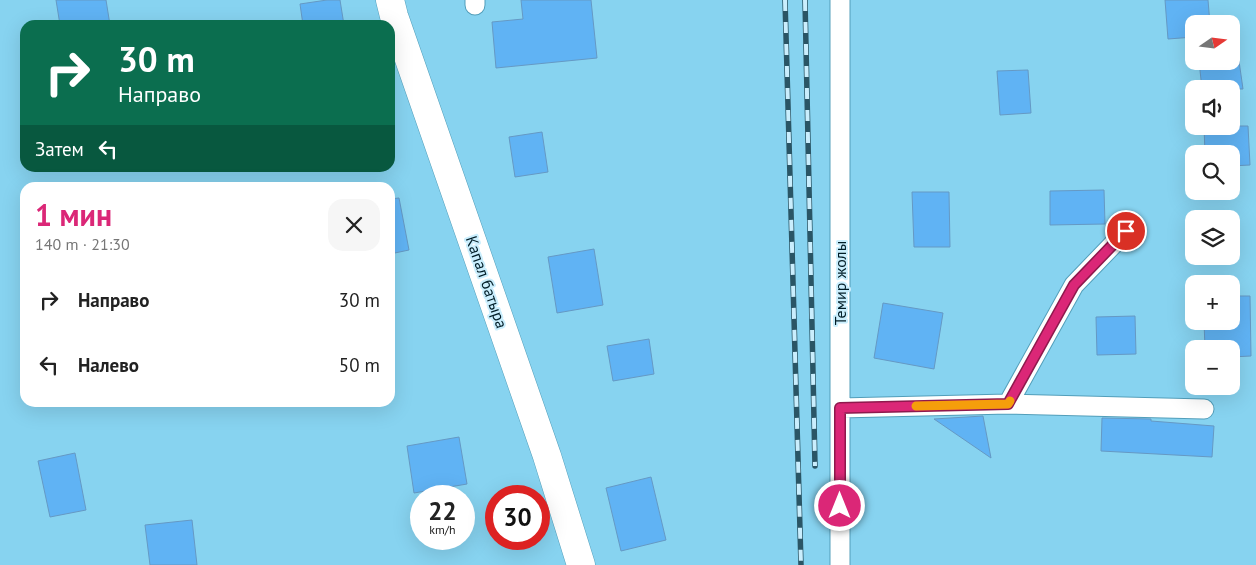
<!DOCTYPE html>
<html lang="ru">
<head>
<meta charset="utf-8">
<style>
	:root { --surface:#fff; --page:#f6f6f6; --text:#222; --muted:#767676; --accent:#db2777 }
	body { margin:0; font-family:"PT Sans",sans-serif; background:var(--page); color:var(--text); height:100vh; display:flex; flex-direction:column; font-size:19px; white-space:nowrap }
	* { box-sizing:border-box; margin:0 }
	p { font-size:16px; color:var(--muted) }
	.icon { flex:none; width:28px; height:28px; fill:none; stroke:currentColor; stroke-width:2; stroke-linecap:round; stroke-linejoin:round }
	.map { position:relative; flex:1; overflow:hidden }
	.sheet { position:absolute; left:20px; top:182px; width:375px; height:225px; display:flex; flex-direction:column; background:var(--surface); border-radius:15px; box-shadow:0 5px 20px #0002 }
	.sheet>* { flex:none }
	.guide { position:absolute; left:20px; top:20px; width:375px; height:152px; border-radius:15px; box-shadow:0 5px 20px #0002; background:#0b6e4f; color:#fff; overflow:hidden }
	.needle { width:32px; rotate:76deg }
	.fabs { position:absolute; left:1185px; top:15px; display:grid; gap:10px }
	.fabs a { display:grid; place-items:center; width:55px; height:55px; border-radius:10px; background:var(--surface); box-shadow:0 5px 20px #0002; font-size:25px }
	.speed { position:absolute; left:410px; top:485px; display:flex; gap:10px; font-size:25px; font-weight:700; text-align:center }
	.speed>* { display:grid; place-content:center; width:65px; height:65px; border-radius:50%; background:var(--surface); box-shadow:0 5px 20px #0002; line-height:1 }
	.speed small { font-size:12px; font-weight:400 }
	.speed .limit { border:8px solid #d22; background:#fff; color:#111 }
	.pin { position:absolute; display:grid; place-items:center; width:42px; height:42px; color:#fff; margin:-21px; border:2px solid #fff; border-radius:50%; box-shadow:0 1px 5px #0007 }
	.me { position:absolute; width:55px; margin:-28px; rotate:0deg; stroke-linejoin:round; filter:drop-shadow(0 0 4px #0008) }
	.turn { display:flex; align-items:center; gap:18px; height:105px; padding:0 15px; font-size:22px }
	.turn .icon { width:65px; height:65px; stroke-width:2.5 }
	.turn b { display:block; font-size:35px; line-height:42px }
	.then { display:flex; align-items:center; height:48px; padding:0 15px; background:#0003; gap:10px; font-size:19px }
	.round { display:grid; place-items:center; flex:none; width:52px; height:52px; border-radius:15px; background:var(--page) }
	.head { display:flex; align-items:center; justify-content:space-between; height:85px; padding:0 15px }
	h1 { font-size:30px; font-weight:700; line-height:38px; color:var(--accent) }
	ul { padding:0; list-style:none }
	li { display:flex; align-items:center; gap:15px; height:65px; padding:0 15px }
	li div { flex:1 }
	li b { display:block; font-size:19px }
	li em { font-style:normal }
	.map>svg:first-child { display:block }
	.building { fill:#60b3f4; stroke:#6599c4 }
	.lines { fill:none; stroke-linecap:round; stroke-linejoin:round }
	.minor-casing { stroke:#529eba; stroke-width:21 }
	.secondary-casing { stroke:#529eba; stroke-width:29 }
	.minor { stroke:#fff; stroke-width:19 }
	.secondary { stroke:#fff; stroke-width:28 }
	.rail-casing { stroke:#2a5565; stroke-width:5.5 }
	.rail { stroke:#caeefd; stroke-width:4; stroke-dasharray:11; stroke-linecap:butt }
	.route-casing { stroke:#8e194d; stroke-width:12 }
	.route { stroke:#db2777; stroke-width:9 }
	.slow { stroke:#f59e0b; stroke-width:9 }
	.labels { text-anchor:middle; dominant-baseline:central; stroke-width:4; stroke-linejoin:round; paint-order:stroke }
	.street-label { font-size:16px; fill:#001c26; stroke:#caeefd }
</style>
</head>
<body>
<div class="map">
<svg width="1256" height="565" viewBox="0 0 1256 565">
	<rect width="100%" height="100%" fill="#87d3f0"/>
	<path class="building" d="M56 0H106L110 25H60Z
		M327 0H340L344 25H303L300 4Z
		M521 0H591L597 58 496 68 492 22 523 19Z
		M1165 0H1208L1210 24H1194V37L1168 39Z
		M1199 61H1239L1243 89H1202Z
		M1028 70 1031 113 1000 115 997 71Z
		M1204 126H1248L1250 165 1231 166V154H1205Z
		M542 132 548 172 515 177 509 137Z
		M1104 190 1105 224 1050 225V191Z
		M912 192H949L950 247H914Z
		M399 198 409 250 390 254V199Z
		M594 249 603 305 557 313 548 257Z
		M1231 296H1250L1251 356 1231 357V349H1205L1204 321H1231Z
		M883 303 943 313 934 369 874 358Z
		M1135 316 1136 354 1097 355 1096 317Z
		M649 339 654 374 613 381 607 346Z
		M983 416 991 458 934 419Z
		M1102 418 1151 419V421L1214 426 1212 457 1101 451Z
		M459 437 467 484 414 493 407 446Z
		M75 453 86 510 50 517 38 461Z
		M651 477 666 540 621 551 606 488Z
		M192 520 197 565H150L145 525Z"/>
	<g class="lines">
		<g class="minor-casing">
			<path id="minor" d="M475 0V5
				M1008 404 1074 285 1126 231
				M840 408 1008 404 1204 409
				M840 565V0"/>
		</g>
		<g class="secondary-casing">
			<path id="secondary" d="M390 0 394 16 547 456 581 565"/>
		</g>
		<use href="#minor" class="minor"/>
		<use href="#secondary" class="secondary"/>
		<g class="rail-casing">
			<path id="rail" d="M785 0 801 565
				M805 0 815 466"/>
		</g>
		<use href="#rail" class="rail"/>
	</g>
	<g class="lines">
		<g class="route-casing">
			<path id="route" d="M840 506V408L1008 404 1074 285 1126 231"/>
		</g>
		<use href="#route" class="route"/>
		<path class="slow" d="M916 406 1008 404 1010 401"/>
	</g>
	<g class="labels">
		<g class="street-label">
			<text transform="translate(487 282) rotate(71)">Капал батыра</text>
			<text transform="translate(840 283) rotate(-90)">Темир жолы</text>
		</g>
	</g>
</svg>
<div class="fabs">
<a><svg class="needle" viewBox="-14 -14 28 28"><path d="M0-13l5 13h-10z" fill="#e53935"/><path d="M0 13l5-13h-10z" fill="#767676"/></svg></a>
<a><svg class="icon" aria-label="sound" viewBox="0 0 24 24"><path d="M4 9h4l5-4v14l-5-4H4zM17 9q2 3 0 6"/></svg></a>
<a><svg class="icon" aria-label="search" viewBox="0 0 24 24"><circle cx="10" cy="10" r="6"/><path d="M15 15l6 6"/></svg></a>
<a><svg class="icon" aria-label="layers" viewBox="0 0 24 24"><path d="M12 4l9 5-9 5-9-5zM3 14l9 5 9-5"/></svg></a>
<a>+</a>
<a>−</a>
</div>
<div class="speed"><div>22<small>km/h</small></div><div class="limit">30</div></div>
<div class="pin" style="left:1126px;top:231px;background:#d93025"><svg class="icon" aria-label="arrive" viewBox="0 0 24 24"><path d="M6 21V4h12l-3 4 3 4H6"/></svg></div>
<svg class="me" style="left:840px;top:506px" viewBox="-20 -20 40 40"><circle r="17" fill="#db2777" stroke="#fff" stroke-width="3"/><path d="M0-11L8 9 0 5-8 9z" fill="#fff"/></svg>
<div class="guide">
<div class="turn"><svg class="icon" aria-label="right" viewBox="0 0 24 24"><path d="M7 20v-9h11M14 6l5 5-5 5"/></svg><div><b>30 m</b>Направо</div></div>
<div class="then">Затем<svg class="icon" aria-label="left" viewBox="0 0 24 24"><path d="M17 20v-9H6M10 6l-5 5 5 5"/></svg></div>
</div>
<section class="sheet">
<div class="head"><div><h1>1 мин</h1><p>140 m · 21:30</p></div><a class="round"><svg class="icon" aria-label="close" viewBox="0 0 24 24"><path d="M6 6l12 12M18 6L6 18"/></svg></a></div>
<ul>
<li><svg class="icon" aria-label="right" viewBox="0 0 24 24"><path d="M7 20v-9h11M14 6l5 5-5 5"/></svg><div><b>Направо</b></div><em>30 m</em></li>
<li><svg class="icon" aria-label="left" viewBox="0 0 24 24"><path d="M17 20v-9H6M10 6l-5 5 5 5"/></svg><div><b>Налево</b></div><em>50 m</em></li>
</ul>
</section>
</div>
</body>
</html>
